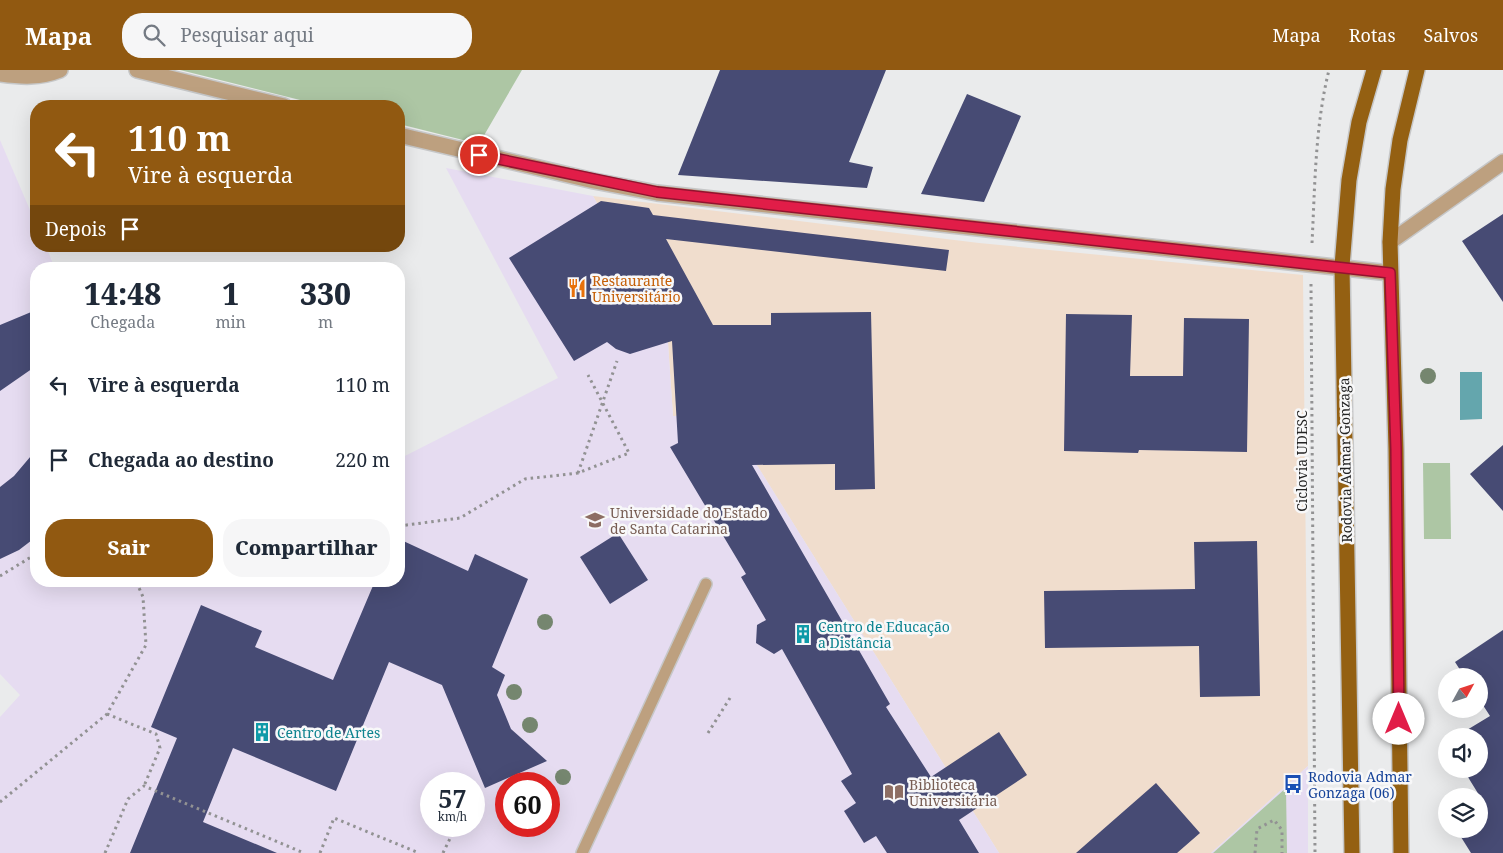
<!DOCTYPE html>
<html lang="pt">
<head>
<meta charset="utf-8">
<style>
	:root { --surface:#fff; --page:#f6f6f7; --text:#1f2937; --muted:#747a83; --accent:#915911 }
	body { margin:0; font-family:"Noto Serif",serif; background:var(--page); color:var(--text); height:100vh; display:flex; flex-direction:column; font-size:19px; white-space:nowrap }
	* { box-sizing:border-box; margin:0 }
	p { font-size:16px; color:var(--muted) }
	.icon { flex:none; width:28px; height:28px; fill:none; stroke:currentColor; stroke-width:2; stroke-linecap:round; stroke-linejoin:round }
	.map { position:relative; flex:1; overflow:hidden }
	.drawer { position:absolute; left:30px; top:192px; width:375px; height:325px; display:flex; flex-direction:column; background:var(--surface); border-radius:20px; box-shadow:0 5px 20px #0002 }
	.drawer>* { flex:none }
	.top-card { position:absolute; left:30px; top:30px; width:375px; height:152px; border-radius:20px; box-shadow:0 5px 20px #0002; background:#915911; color:#fff; overflow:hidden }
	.needle { width:32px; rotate:50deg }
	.fabs { position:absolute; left:1438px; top:598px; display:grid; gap:10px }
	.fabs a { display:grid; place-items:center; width:50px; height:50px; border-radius:50%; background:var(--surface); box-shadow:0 5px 20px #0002; font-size:25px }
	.speed { position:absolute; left:420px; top:702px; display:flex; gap:10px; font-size:25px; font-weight:700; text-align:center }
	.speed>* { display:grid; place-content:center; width:65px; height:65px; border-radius:50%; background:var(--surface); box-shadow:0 5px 20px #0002; line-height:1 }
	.speed small { font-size:12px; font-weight:400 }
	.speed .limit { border:8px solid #d22; background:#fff; color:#111 }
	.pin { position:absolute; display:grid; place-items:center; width:42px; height:42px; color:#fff; margin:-21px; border:2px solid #fff; border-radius:50%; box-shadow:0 1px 5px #0007 }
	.me { position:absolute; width:55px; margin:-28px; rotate:0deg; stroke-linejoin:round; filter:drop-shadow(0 0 4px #0008) }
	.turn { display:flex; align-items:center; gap:18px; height:105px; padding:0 15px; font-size:22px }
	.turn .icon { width:65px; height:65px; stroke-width:2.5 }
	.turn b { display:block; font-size:35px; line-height:42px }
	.then { display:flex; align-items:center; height:48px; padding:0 15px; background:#0003; gap:10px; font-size:19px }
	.eta { display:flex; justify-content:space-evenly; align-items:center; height:85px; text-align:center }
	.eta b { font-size:30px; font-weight:800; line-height:35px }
	.primary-button { display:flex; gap:10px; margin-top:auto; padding:10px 15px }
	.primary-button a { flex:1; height:58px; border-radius:20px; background:var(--accent); color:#fff; font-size:20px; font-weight:800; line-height:58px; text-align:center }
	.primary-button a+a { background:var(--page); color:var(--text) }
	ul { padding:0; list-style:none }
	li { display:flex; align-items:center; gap:15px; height:75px; padding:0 15px }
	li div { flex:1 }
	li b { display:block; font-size:19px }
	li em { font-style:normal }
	header { display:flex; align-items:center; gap:30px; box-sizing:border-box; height:70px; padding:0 25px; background:var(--accent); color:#fff }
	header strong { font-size:24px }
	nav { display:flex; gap:28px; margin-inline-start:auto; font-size:18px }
	.search { width:350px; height:45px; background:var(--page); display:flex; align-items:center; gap:12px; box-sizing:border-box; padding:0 18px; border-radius:20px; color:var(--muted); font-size:19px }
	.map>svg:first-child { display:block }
	.commercial { fill:#f0ddcd }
	.education { fill:#e6dcf1; fill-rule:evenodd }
	.green { fill:#adc6a4 }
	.water { fill:#64a6ad }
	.building { fill:#474b74 }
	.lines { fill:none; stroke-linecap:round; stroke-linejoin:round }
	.lane-casing { stroke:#c6c7c8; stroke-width:14 }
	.street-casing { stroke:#c6c7c8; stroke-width:18 }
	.primary-casing { stroke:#c6c7c8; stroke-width:18 }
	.path { stroke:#929293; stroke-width:3; stroke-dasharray:2.5 4; stroke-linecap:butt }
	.lane { stroke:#bda07f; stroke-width:11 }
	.street { stroke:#bda07f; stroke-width:15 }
	.primary { stroke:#946012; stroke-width:15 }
	.tree { fill:#75866f }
	.route-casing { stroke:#92132f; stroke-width:12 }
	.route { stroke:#e11d48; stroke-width:9 }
	.labels { text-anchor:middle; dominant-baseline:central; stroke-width:5; stroke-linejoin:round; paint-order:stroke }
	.food-label { font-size:14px; fill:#c56008; stroke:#f8f8f9; text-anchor:start }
	.street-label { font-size:14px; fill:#232323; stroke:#f8f8f9 }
	.education-label { font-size:14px; fill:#785e54; stroke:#f8f8f9; text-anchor:start }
	.culture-label { font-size:14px; fill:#0d838f; stroke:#f8f8f9; text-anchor:start }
	.transit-label { font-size:14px; fill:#164399; stroke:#f8f8f9; text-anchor:start }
</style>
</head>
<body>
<header>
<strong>Mapa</strong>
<div class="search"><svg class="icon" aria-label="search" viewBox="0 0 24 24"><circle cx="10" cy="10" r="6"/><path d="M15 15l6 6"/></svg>Pesquisar aqui</div>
<nav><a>Mapa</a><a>Rotas</a><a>Salvos</a></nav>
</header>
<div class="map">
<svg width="1503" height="783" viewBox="0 0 1503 783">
	<rect width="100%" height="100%" fill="#eaebec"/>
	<path class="commercial" d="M593 126 979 173 1303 205 1308 696 1211 783H999L725 344 673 346 667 258Z"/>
	<path class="education" d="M0 70 36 154V176H46L55 199H36V511H399V389L558 308 446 98 593 126 667 258 673 346 725 344 999 783H0V647L20 625 0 604ZM431 714H474V756H431ZM506 714H549V756H506Z
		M1308 696V783H1211Z"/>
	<path class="green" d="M180 0H522L479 74 399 54V36H324Z
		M1423 393H1450L1451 469H1424Z
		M1286 718 1287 783H1213Z"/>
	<path class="water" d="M1460 302H1482V349L1460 350Z"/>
	<path class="building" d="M720 0H886L849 92 873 97 867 118 678 105Z
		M967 24 1021 46 984 132 921 124Z
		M601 131 649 138 653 145 949 180 946 201 666 169 713 255H771V243L871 242 875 419 835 420V394L752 395 890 634 886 637 931 707 999 662 1027 705 959 750 979 783H887L876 766 864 773 844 741 856 733 841 711 852 704 782 579 774 584 756 573 757 555 766 550 741 507 746 504 670 377 678 373 672 271 630 284 616 279 607 272 574 291 509 188Z
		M1503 144V232L1462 171Z
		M36 240V296L0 321V255Z
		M1066 244 1132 245 1130 306H1183L1184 248 1249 249 1247 382 1139 380 1138 383 1064 381Z
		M1503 375V441L1470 404Z
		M36 380V467L19 480 0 489V417L14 406Z
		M618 463 648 510 610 534 580 487Z
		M399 469 468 501 475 484 528 509 492 597 505 605 497 625 511 659 547 691 485 718 442 615 389 592 336 721 233 678 203 752 277 783H130L177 668 151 657 201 535 262 561 255 577 333 610 375 511H399Z
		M1257 471 1260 626 1200 627 1199 576 1045 578 1044 521 1195 519 1194 472Z
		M1503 560V783H1471L1456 759H1479V725L1463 699H1479V666H1457L1490 646 1479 629V606H1464L1455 592Z
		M1156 713 1200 763 1177 783H1076Z"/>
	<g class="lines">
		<g class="lane-casing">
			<path id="lane" d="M582 783 706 514"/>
		</g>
		<g class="street-casing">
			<path id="street" d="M137 0 284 36
				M0 4C22 7 40 8 60 0
				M399 65 594 111 657 123 1390 203
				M1390 172 1503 92"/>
		</g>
		<g class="primary-casing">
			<path id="primary" d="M1352 783 1342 196 1349 110 1359 52 1374 0
				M1401 783 1396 379 1390 172 1393 119 1400 70 1417 0"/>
		</g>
		<path class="path" d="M1312 173C1315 116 1315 56 1329 0
			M35 199 36 200
			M1311 214 1315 783
			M578 403 617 291
			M399 456 460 448 525 409 578 403 629 383 588 305
			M0 506 36 484
			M107 644 156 664 160 678 144 716
			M708 663 730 628
			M0 732 107 644 146 575 143 527 136 511
			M105 783 128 729 144 716 304 783
			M320 783 334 748 419 783
			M443 783 456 756
			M1255 783 1257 759 1274 750 1282 760V783"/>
		<use href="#lane" class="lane"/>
		<use href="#street" class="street"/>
		<use href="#primary" class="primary"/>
	</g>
	<g class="tree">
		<circle cx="1428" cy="306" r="8"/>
		<circle cx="545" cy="552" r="8"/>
		<circle cx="514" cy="622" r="8"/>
		<circle cx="530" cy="655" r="8"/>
		<circle cx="563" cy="707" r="8"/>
	</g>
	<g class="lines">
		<g class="route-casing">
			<path id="route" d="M479 85 657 122 1390 203 1396 379 1399 649"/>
		</g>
		<use href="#route" class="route"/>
	</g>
	<defs>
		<g id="restaurant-bare" transform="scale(1.5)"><path d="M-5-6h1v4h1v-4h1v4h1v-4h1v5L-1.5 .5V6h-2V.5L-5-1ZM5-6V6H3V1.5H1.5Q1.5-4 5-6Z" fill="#e8710a" stroke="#f8f8f9" stroke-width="2.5" paint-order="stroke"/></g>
		<g id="university-bare" transform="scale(1.5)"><path d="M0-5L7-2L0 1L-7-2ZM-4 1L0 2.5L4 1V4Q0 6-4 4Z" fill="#8d6e63" stroke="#f8f8f9" stroke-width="2.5" paint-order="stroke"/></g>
		<g id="building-bare" transform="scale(1.5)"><path d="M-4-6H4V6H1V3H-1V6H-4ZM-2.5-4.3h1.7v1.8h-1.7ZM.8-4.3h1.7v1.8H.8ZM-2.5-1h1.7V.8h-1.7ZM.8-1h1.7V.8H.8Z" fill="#0f9aa8" stroke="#f8f8f9" stroke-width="2.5" paint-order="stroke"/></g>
		<g id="bus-bare" transform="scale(1.5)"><path d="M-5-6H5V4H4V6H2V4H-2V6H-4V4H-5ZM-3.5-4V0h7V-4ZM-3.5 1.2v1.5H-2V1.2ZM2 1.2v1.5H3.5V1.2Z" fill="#1a4fb4" stroke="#f8f8f9" stroke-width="2.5" paint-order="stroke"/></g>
		<g id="library-bare" transform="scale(1.5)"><path d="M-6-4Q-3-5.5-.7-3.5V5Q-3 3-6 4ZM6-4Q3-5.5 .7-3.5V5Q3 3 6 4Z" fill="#8d6e63" stroke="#f8f8f9" stroke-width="2.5" paint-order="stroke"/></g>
	</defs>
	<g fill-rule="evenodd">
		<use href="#restaurant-bare" x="577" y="218"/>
		<use href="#university-bare" x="595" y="450"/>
		<use href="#building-bare" x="803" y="564"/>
		<use href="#building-bare" x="262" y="662"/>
		<use href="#bus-bare" x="1293" y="714"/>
		<use href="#library-bare" x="894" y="722"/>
	</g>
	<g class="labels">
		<g class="food-label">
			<text x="592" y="210">Restaurante<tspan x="592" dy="16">Universitário</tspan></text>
		</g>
		<g class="street-label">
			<text transform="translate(1345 390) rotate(-91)">Rodovia Admar Gonzaga</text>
			<text transform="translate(1301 391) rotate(-90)">Ciclovia UDESC</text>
		</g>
		<g class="education-label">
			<text x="610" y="442">Universidade do Estado<tspan x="610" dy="16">de Santa Catarina</tspan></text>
			<text x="909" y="714">Biblioteca<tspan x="909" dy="16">Universitária</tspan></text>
		</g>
		<g class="culture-label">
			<text x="818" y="556">Centro de Educação<tspan x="818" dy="16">a Distância</tspan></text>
			<text x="277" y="662">Centro de Artes</text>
		</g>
		<g class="transit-label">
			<text x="1308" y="706">Rodovia Admar<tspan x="1308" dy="16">Gonzaga (06)</tspan></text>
		</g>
	</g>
</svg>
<div class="fabs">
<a><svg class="needle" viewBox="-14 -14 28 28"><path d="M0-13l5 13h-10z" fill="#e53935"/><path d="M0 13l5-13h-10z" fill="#747a83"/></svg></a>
<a><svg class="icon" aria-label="sound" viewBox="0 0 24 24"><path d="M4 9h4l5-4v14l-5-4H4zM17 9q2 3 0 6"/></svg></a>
<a><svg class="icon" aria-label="layers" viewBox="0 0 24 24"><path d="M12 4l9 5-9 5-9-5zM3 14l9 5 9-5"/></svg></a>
</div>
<div class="speed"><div>57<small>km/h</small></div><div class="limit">60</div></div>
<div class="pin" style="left:479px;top:85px;background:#d93025"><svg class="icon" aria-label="arrive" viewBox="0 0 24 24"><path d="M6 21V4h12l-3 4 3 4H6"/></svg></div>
<svg class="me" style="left:1399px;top:649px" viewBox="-20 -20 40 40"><circle r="19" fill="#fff"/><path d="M0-13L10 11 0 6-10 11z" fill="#e11d48"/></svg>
<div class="top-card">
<div class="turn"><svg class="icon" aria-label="left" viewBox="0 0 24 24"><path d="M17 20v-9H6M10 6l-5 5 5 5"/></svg><div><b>110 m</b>Vire à esquerda</div></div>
<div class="then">Depois<svg class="icon" aria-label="arrive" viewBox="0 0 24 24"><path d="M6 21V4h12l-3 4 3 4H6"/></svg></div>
</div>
<section class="drawer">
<div class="eta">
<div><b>14:48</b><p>Chegada</p></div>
<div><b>1</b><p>min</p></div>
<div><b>330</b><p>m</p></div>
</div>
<ul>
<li><svg class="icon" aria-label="left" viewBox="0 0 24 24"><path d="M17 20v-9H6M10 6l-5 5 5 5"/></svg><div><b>Vire à esquerda</b></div><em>110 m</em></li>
<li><svg class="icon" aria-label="arrive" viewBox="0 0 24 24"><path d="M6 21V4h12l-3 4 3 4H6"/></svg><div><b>Chegada ao destino</b></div><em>220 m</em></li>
</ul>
<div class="primary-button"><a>Sair</a><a>Compartilhar</a></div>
</section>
</div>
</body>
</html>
